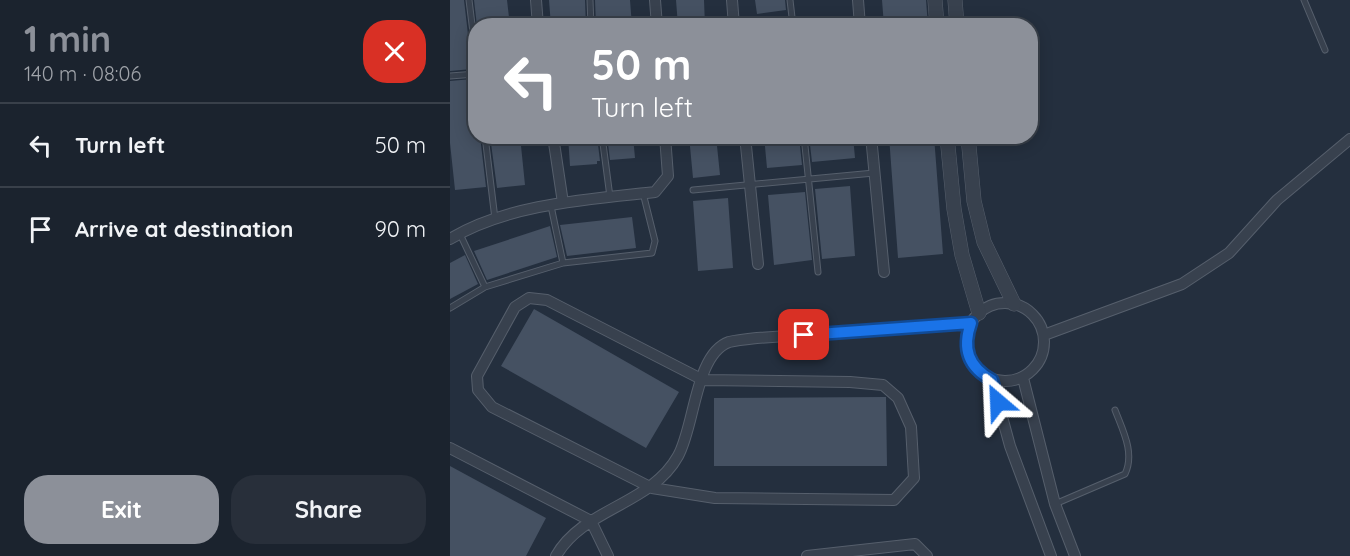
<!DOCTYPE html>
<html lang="en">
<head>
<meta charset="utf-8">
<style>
	:root { --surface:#1b232e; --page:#282f3a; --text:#f1f3f6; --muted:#a0a4aa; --line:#39404a; --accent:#8c9099 }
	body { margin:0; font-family:Quicksand,sans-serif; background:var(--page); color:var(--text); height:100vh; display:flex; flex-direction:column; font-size:22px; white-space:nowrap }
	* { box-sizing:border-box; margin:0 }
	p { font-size:20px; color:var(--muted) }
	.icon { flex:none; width:33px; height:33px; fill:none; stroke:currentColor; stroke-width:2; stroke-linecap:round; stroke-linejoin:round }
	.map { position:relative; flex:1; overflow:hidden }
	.details { display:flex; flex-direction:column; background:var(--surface); width:450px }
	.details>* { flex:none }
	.guide { position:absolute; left:18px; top:18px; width:570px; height:126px; border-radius:24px; box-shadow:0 3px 15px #0003,0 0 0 2px var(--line); background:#8c9099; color:#fff; overflow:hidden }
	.pin { position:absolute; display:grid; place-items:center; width:51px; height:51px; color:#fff; margin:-26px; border-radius:12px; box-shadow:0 3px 9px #0006 }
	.me { position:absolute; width:66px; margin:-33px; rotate:334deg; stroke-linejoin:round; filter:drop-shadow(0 0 4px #0008) }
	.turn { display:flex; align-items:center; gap:21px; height:126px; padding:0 24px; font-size:27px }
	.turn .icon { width:78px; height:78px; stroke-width:2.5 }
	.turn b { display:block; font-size:42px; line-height:51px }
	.round { display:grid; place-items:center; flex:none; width:63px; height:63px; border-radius:24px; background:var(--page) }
	.head { display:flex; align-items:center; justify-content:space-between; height:102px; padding:0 24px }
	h1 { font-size:36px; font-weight:800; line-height:45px; color:var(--accent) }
	.action { display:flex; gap:12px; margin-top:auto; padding:12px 24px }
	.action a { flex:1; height:69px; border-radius:24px; background:var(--accent); color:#fff; font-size:24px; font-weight:800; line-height:69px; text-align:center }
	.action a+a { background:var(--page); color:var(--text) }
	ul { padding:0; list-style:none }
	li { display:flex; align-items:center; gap:18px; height:84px; padding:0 24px; border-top:2px solid var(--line) }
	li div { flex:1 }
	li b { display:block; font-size:22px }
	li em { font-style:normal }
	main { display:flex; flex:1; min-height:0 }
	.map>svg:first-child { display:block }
	.building { fill:#455162 }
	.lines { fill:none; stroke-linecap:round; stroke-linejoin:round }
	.service-casing { stroke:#565f6c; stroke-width:7 }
	.minor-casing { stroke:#565f6c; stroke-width:12 }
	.tertiary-casing { stroke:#565f6c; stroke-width:15 }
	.service { stroke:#38414e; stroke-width:5 }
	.minor { stroke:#38414e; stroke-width:10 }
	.tertiary { stroke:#38414e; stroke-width:14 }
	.route-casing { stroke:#114b97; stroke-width:15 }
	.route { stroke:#1a73e8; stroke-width:10 }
</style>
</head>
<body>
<main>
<section class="details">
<div class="head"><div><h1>1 min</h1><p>140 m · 08:06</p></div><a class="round" style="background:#d93025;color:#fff"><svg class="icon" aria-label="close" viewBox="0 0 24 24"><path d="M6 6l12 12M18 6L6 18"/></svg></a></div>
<ul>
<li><svg class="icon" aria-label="left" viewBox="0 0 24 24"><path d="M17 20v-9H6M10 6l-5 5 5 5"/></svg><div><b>Turn left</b></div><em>50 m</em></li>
<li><svg class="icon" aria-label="arrive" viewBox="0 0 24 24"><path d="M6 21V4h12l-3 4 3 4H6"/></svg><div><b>Arrive at destination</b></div><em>90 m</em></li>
</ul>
<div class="action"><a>Exit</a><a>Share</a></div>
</section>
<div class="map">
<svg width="900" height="556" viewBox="0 0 900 556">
	<rect width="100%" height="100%" fill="#242f3e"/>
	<path class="building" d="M0 0H14L22 69 0 71Z
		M24 0H57L60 26H27Z
		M99 0H135L136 26H101Z
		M145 0H180L182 26H146Z
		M226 0H254L255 26H228Z
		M305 0H335L336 10 307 14Z
		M432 0H476L478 26H434Z
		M22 79 26 136H30L36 187 5 190 0 143V81Z
		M40 136H70L75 185 47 188Z
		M118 136H147L150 161H147V164L120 166Z
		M157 136H183L185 158 160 160Z
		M239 136H266L270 175 243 178Z
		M314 136H349L352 165 317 168Z
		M359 136H403L405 158 362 162Z
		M439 136H484L493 254 448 258Z
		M400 186 405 256 372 259 365 189Z
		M355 192 362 260 324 265 318 195Z
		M278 198 283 268 248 271 243 201Z
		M182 217 186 248 117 256 110 225Z
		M100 226 107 257 37 280 24 251Z
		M15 255 28 284 0 299V263Z
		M84 309 229 392 196 448 51 366Z
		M264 398 436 397 437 466H264Z
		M0 466 96 518 76 556H0Z"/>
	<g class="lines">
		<g class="service-casing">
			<path id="service" d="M19 0 26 57
				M140 0 141 26
				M340 0 343 26
				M854 0 875 50
				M0 76 26 74
				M35 136 45 219
				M152 136 160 197
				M354 136 368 272
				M243 190 424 173
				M101 206 113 263
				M10 234 35 287
				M0 308 35 287 113 263 202 253 205 241 193 193
				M605 504 675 474C685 453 673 431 665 410"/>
		</g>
		<g class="minor-casing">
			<path id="minor" d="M86 0 88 26
				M205 0 207 26
				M282 0 284 26
				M408 0 410 26
				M103 136 113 203
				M295 136 308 264
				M421 136 434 272
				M0 239C57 204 140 199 205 192L218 176 215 136
				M79 298 97 300 253 380 400 382 433 385 448 398 461 427 464 478 444 500 265 498 202 488 42 407 28 390 27 376 65 307Z
				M516 342a39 39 0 1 1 78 0a39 39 0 1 1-78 0Z
				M594 335 732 284 779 253 827 200 900 139
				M573 378 605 504 625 556
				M542 380 560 446 601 556
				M0 448 141 521 158 556
				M106 556C133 508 201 505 228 456 245 426 245 354 279 342 288 340 298 339 307 338L521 323
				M357 556 465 544 477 556"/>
		</g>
		<g class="tertiary-casing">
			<path id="tertiary" d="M485 0 487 26
				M505 0 507 26
				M497 136 504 209 512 255 529 313
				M518 136 524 201 534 242 564 304"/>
		</g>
		<use href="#service" class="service"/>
		<use href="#minor" class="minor"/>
		<use href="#tertiary" class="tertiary"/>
	</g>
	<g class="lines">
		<g class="route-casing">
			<path id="route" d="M354 335 521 323C512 348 518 367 542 380L548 402"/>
		</g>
		<use href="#route" class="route"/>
	</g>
</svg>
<div class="pin" style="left:354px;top:335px;background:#d93025"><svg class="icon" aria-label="arrive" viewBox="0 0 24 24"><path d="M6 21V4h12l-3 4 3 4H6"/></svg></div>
<svg class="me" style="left:548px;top:402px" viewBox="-20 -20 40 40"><path d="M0-17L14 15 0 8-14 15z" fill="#1a73e8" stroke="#fff" stroke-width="4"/></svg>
<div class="guide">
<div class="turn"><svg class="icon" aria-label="left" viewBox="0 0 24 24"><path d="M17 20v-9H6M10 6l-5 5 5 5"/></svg><div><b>50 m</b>Turn left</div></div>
</div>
</div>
</main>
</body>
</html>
